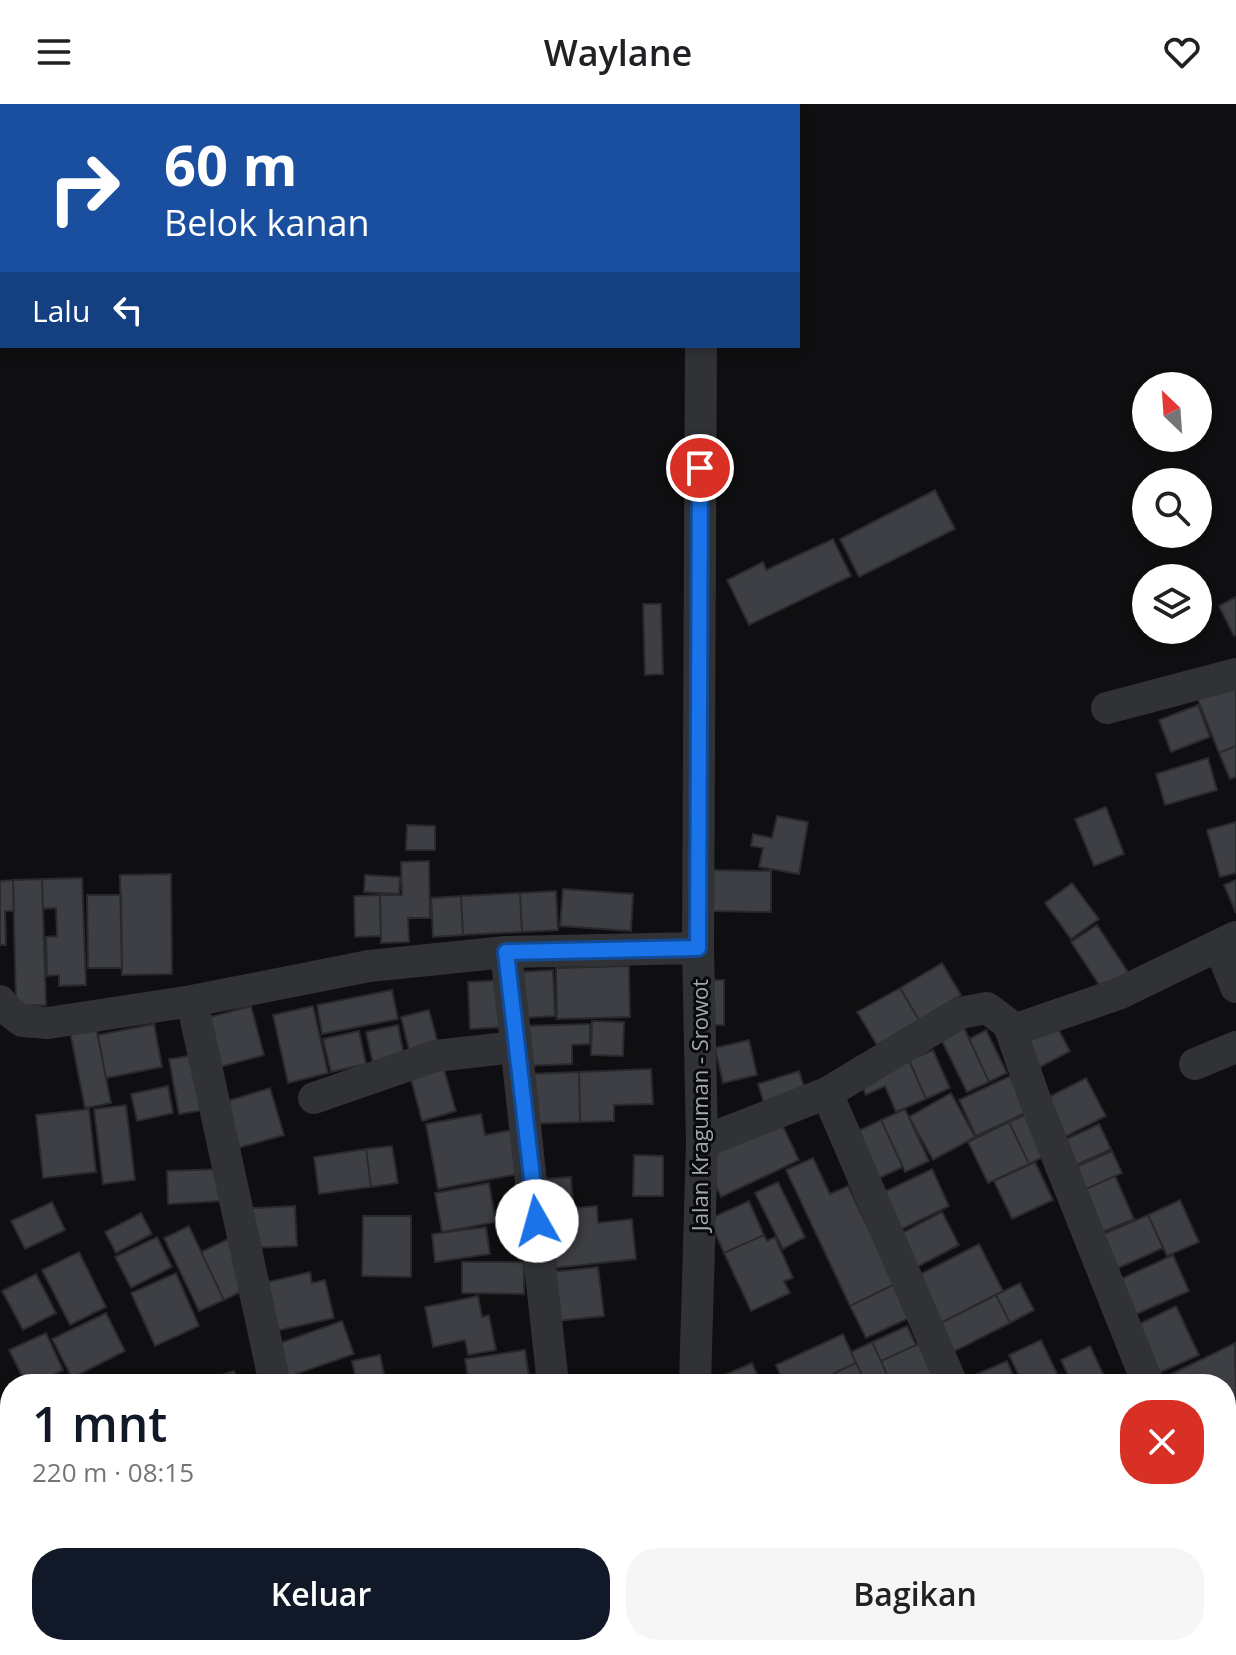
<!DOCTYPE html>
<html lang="id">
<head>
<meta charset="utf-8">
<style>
	:root { --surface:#fff; --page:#f6f6f6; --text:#202124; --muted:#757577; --accent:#111827 }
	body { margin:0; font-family:"Open Sans",sans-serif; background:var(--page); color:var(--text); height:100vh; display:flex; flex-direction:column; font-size:30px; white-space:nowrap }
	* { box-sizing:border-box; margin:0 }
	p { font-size:26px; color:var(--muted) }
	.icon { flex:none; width:44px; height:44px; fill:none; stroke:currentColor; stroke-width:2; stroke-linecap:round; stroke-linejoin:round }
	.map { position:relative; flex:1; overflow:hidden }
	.details { position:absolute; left:0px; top:1270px; width:1236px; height:282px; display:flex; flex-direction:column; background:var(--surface); border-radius:32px 32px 0 0; box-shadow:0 4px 12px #0003 }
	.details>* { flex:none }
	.hud { position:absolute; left:0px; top:0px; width:800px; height:244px; box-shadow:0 4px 12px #0003; background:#1a4fa0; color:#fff; overflow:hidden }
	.needle { width:52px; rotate:335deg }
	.buttons { position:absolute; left:1132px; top:268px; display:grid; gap:16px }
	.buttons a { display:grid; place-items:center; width:80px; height:80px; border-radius:50%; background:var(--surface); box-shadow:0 4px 12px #0003; font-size:40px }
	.pin { position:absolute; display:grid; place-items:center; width:68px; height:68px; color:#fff; margin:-34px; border:4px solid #fff; border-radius:50%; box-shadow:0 2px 8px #0007 }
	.me { position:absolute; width:88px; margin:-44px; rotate:353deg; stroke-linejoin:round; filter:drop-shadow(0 0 6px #0008) }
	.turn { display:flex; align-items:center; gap:28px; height:168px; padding:0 32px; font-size:36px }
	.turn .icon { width:104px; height:104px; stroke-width:2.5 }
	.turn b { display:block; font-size:56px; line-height:68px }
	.then { display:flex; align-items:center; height:76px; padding:0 32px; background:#0003; gap:16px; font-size:30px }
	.round { display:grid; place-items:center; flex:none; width:84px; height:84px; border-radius:32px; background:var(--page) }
	.overview { display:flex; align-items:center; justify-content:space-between; height:136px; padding:0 32px }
	h1 { font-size:48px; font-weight:600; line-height:60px; color:var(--accent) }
	.button { display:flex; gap:16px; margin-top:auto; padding:16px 32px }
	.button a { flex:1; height:92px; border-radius:32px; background:var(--accent); color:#fff; font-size:32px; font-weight:600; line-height:92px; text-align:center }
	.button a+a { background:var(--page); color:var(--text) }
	header { display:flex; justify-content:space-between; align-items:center; height:104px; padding:0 32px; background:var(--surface); font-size:36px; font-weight:600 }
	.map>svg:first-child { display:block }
	.building { fill:#3e3f44; stroke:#292a2d; stroke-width:2 }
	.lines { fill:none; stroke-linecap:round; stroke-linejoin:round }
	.minor { stroke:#303236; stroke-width:32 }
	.route-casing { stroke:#114b97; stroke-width:20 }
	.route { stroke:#1a73e8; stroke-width:14 }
	.labels { text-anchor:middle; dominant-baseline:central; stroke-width:6; stroke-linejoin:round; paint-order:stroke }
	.street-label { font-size:22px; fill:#a0a8b2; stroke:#0a0a0b }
</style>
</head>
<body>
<header><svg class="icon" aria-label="menu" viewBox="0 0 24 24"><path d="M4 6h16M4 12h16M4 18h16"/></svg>Waylane<svg class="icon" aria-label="heart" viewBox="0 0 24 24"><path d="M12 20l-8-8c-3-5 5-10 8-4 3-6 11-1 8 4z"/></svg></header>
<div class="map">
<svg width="1236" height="1551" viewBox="0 0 1236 1551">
	<rect width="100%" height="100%" fill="#0f0f11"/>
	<path class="building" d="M935 386 955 425 859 473 840 435Z
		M833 435 851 472 749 521 727 476 763 458 766 466Z
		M1236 493V531L1234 532 1219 502Z
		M643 500H661L663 570 645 571Z
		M1236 577V642L1219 649 1197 593Z
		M1198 601 1210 633 1171 648 1159 616Z
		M1236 642V673L1230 675 1219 649Z
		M1208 654 1217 686 1165 701 1156 670Z
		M1106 703 1124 750 1094 762 1075 715Z
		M777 712 808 718 799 770 759 763 763 744 751 742 753 730 772 734Z
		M1236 718V769L1220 773 1207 726Z
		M407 721 435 722V746H406Z
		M429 757 430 814H408L409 838 381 839 380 791H402L401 758Z
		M708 766 771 767V808L708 807Z
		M171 770 172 870 122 871 120 771Z
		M365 771 400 773 399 790 364 788Z
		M82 774 86 881 59 882V871L47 872 46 833 57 832 56 804 43 805 42 775Z
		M42 775 46 901 16 902 13 776Z
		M13 776 14 807H5L6 841H0V777Z
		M1236 776V809L1224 781Z
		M1072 779 1099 815 1071 835 1045 799Z
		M563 785 633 790 631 827 560 822Z
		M556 787 558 826 522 828 520 789Z
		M520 789 522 828 463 831 461 792Z
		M87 791H121L122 864H88Z
		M380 791 381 832 355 833 354 792Z
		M461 792 463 831 433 833 431 794Z
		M1097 821 1128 868 1102 885 1071 838Z
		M942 859 961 891 919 916 900 884Z
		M629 862 630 913 557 915 556 864Z
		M553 866 555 912 520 914 518 868Z
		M503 876 505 923 470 925 468 878Z
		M702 876H724V921H702Z
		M900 884 919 916 877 941 857 908Z
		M392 886 398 915 322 930 317 901Z
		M251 902 264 951 216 964 203 915Z
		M313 902 328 969 288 979 273 911Z
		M429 906 440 947 411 954 401 913Z
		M592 917 624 918 623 952 591 951Z
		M961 917 989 978 967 988 938 929Z
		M95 918 111 999 85 1004 69 923Z
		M154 920 162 963 106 974 98 931Z
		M590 920V940L572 941V960L522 962 521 922Z
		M398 921 405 957 374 964 366 928Z
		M1056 921 1070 947 1031 968 1017 942Z
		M986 926 1007 969 989 978 969 935Z
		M359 927 366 960 331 968 323 935Z
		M749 936 757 971 723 979 715 944Z
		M933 946 950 984 926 995 909 956Z
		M195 951 205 1006 179 1010 169 955Z
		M907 952 926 995 896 1008 885 982 866 991 858 974Z
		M441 955 456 1007 422 1017 408 964Z
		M651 965 653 1000 614 1001V1017L580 1018 579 968Z
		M799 967 807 992 766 1006 758 980Z
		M579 968 580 1018 529 1020 528 970Z
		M1010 972 1027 1008 976 1032 959 996Z
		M1086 974 1106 1012 1057 1037 1037 999Z
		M168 982 173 1009 137 1017 131 990Z
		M270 984 284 1031 231 1046 218 1000Z
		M951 989 975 1033 933 1056 909 1013Z
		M126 1001 135 1076 103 1080 94 1005Z
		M89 1005 96 1068 43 1074 36 1011Z
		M905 1005 929 1057 905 1068 881 1016Z
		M1032 1008 1051 1049 1029 1060 1009 1018Z
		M481 1010 485 1031 511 1026 518 1070 438 1085 426 1020Z
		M881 1016 903 1063 869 1079 847 1032Z
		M781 1018 799 1056 721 1093 703 1055Z
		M1009 1018 1029 1060 988 1079 968 1038Z
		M1099 1020 1111 1045 1070 1064 1058 1039Z
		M392 1042 398 1079 371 1083 366 1045Z
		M366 1045 371 1083 319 1090 314 1053Z
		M1112 1047 1122 1069 1077 1089 1067 1067Z
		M634 1051 663 1052V1092H633Z
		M813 1054 830 1090 848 1082 895 1180 850 1202 786 1066Z
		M1035 1058 1053 1096 1012 1115 994 1077Z
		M220 1065 221 1097 168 1100 167 1067Z
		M932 1065 949 1102 898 1127 880 1090Z
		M1115 1072 1134 1115 1095 1131 1077 1089Z
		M571 1073 574 1115 544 1117 542 1075Z
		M778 1078 805 1133 783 1145 755 1089Z
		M489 1079 496 1118 442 1128 435 1089Z
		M1180 1096 1199 1138 1167 1152 1148 1111Z
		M749 1097 764 1131 724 1149 709 1115Z
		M52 1098 65 1126 25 1145 11 1117Z
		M295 1102 297 1142 254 1144 252 1104Z
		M597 1102 598 1119 632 1115 636 1155 556 1164 551 1124 576 1121 574 1104Z
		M942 1108 959 1141 915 1164 898 1131Z
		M141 1109 152 1130 116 1149 105 1128Z
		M1148 1111 1163 1144 1114 1166 1099 1132Z
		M363 1112H411V1173L362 1172Z
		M189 1122 224 1196 199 1207 164 1134Z
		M486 1123 490 1150 435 1158 432 1130Z
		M764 1131 767 1137 775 1133 793 1174 784 1177 790 1189 751 1207 724 1149Z
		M157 1133 172 1163 131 1184 115 1153Z
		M228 1135 251 1183 224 1196 201 1148Z
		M979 1140 1003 1187 935 1222 911 1175Z
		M79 1148 106 1203 70 1221 42 1166Z
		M1173 1151 1189 1187 1130 1213 1114 1178Z
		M462 1158H524V1190L462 1189Z
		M598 1163 604 1212 557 1217 551 1168Z
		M310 1168 312 1179 325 1176 334 1214 271 1228 260 1180Z
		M176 1169 199 1222 155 1242 131 1189Z
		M36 1170 56 1209 23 1226 2 1187Z
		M1020 1179 1034 1206 1010 1219 996 1191Z
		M895 1180 911 1213 866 1234 850 1202Z
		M996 1191 1010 1219 949 1250 935 1222Z
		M478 1192 482 1213 489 1211 496 1246 468 1251 465 1236 433 1243 425 1203Z
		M1176 1202 1199 1251 1159 1269 1137 1221Z
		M106 1209 125 1247 72 1274 52 1235Z
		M342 1217 354 1250 285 1274 274 1241Z
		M907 1222 916 1241 881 1257 872 1238Z
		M46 1229 63 1266 34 1280H26L9 1246Z
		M843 1230 856 1259 811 1280H784L776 1261Z
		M929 1235 949 1280H891L881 1257Z
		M1041 1236 1062 1280H1023L1009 1251Z
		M872 1238 881 1257 891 1280H866L851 1248Z
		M1235 1239 1236 1294 1226 1298V1280H1164L1161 1275Z
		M1090 1242 1108 1280H1072L1061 1256Z
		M525 1246 530 1280H469L465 1255Z
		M380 1251 386 1280H357L352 1257Z
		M1007 1257 1017 1280H963L961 1277Z
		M752 1259 761 1280H726L722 1272Z
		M856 1259 866 1280H827L824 1274Z
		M234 1267 239 1280H194Z
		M1226 1330 1236 1332V1378L1226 1382Z
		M1236 1378V1410L1226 1414V1382Z
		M1236 1414V1452L1231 1454 1226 1442V1418Z
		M435 1542H499V1548L453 1551Z
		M1090 1542H1141L1122 1551H1094Z
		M1152 1542H1196L1200 1551H1152L1149 1544Z"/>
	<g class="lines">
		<path class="minor" d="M704 2V0
			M1107 604 1236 570
			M1219 841 1236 883
			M506 848 553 1280
			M0 897 3 902 22 917 48 919 192 897 369 862 506 848 698 844
			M192 897 275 1280
			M1011 927 1118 890 1236 833
			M1195 960 1236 943
			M827 989 952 1280
			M314 994 435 952 516 943
			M702 1038 827 989 960 909 987 904 1007 919 1011 927 1038 1004 1148 1280
			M695 1280 702 1038 698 844 701 242
			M1226 1320 1236 1319
			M1226 1465 1236 1489
			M398 1542 435 1551
			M1078 1542 1082 1551
			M517 1551 549 1542
			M686 1551 701 1542"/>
	</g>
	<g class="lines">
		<g class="route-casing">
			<path id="route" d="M537 1117 506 848 698 844 700 364"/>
		</g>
		<use href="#route" class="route"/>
	</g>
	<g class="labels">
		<g class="street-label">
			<text transform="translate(699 1001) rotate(-90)">Jalan Kraguman - Srowot</text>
		</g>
	</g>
</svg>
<div class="buttons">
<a><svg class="needle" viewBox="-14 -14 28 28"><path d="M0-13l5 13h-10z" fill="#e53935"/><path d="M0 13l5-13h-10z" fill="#757577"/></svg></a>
<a><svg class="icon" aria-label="search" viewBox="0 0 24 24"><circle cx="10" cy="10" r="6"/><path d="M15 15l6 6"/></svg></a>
<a><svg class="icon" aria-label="layers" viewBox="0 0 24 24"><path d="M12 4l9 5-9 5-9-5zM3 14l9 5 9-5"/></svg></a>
</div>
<div class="pin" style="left:700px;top:364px;background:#d93025"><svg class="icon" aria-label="arrive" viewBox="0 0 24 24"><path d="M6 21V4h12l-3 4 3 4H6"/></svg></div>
<svg class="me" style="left:537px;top:1117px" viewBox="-20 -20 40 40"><circle r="19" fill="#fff"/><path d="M0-13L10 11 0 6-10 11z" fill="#1a73e8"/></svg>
<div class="hud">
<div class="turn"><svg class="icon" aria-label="right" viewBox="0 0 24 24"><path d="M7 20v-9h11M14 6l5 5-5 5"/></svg><div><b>60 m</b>Belok kanan</div></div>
<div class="then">Lalu<svg class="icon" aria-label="left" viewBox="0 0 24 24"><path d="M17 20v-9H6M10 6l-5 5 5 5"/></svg></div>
</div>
<section class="details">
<div class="overview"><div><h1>1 mnt</h1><p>220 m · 08:15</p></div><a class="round" style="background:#d93025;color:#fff"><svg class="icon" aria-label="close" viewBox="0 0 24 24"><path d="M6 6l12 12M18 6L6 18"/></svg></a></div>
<div class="button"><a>Keluar</a><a>Bagikan</a></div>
</section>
</div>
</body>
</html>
